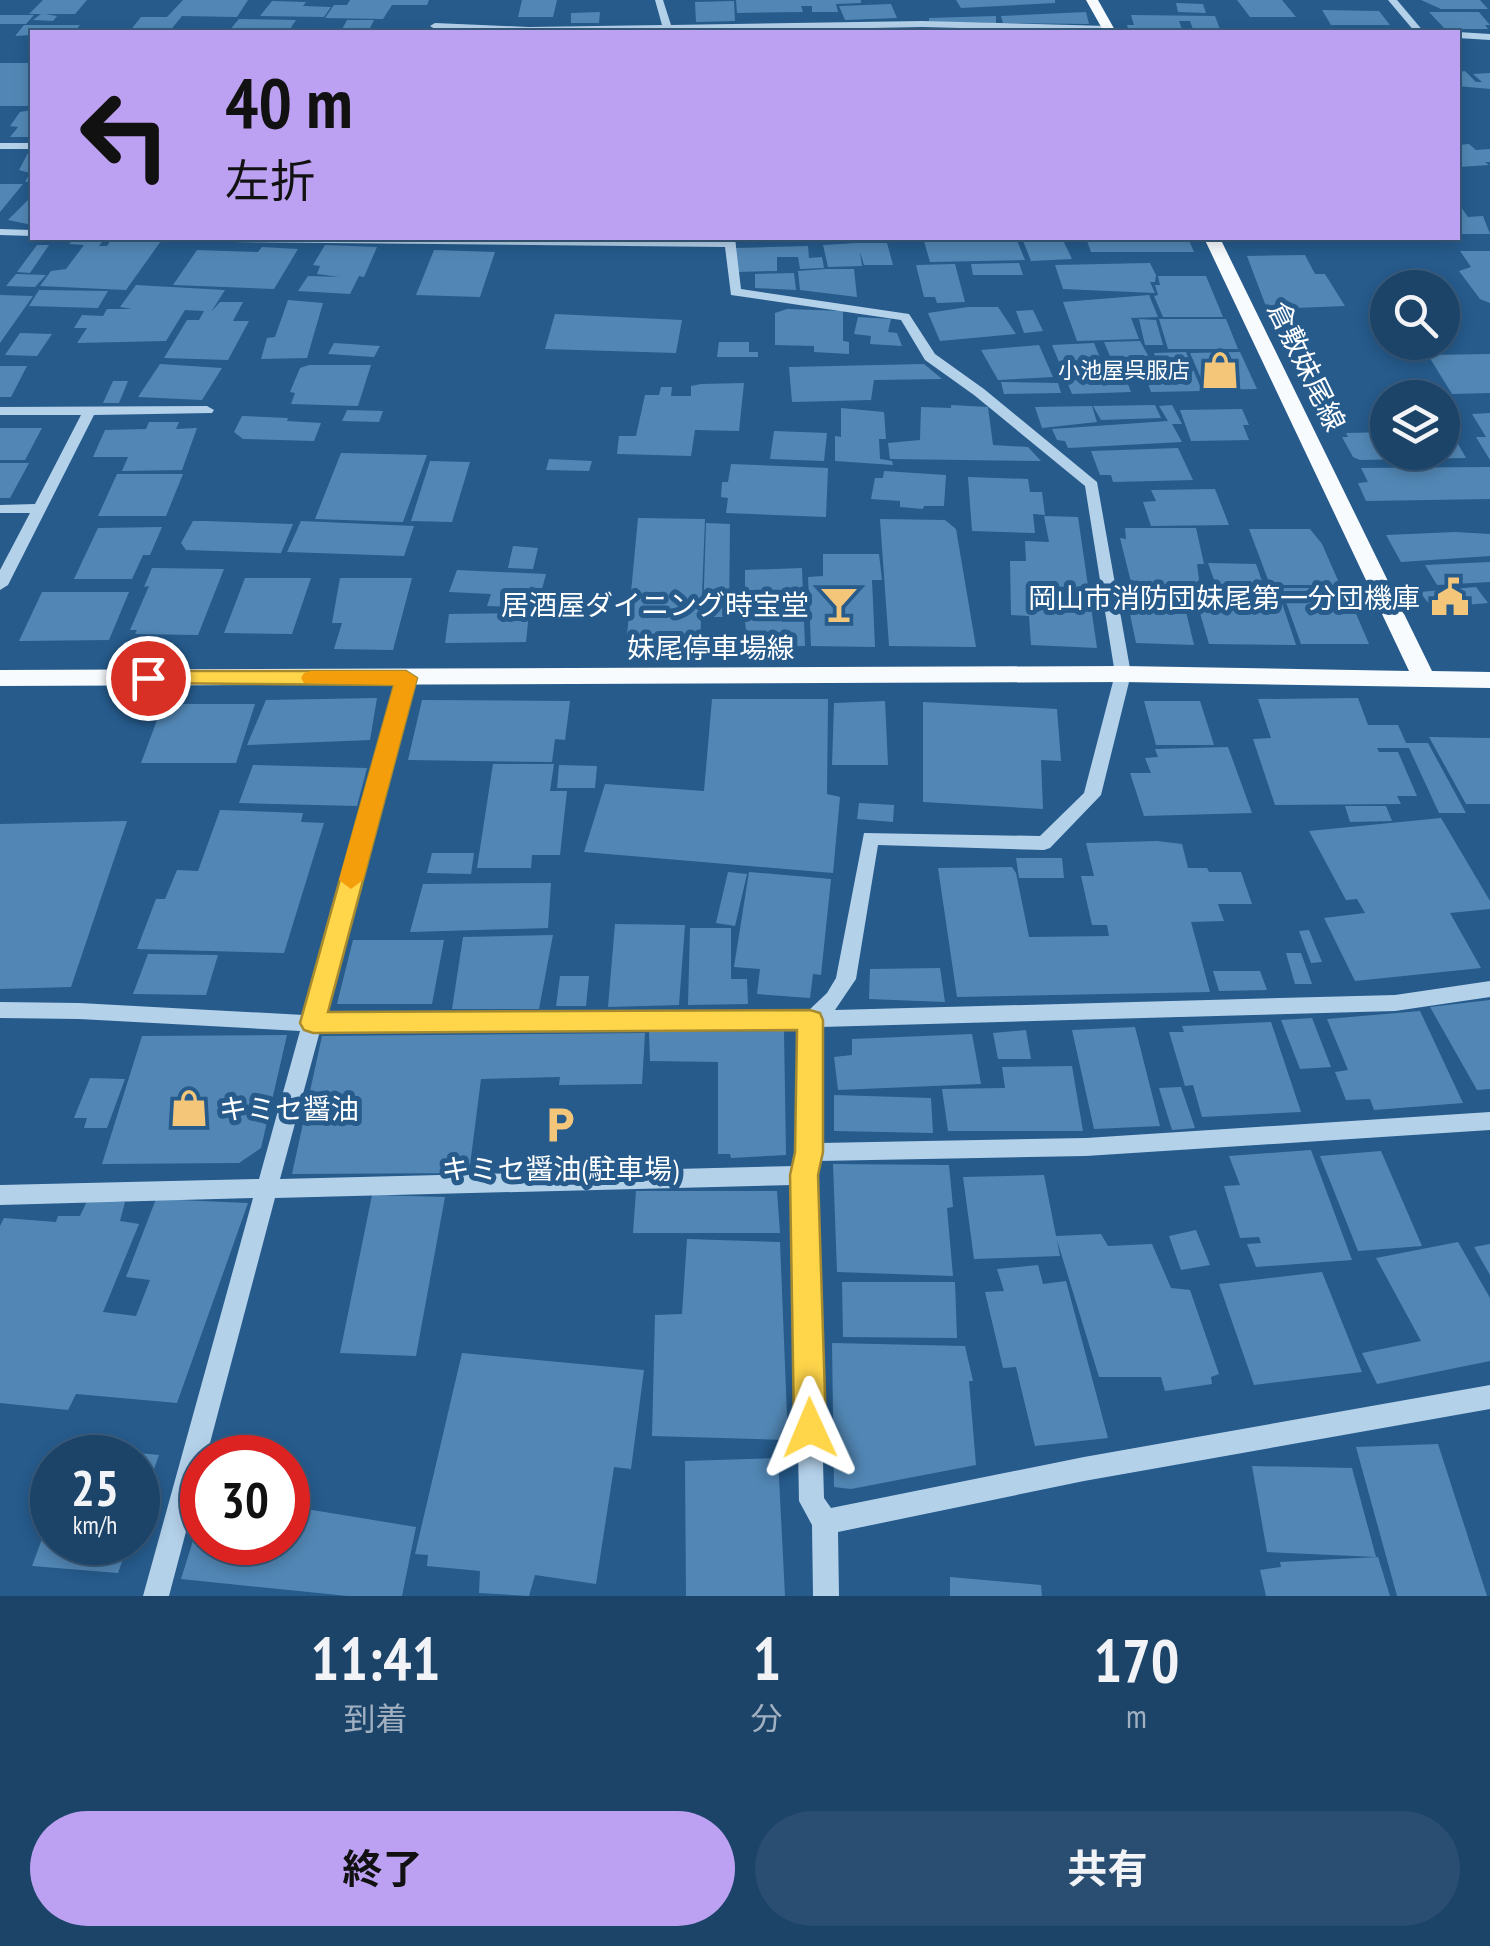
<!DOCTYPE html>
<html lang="ja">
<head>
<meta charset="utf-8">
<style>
	:root { --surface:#1c4469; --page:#294e71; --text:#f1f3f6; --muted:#a0b0c0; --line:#3a5c7d; --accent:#bca0f2 }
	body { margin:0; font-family:"PT Sans Narrow","Noto Sans JP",sans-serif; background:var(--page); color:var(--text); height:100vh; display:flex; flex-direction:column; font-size:38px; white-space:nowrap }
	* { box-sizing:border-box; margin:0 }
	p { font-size:32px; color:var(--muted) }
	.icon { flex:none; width:55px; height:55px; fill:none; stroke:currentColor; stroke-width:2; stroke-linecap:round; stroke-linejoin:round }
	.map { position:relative; height:1596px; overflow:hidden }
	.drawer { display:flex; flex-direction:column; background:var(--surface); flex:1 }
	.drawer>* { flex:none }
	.top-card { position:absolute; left:30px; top:30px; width:1430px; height:210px; border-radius:0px; box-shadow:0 5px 15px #0003,0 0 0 2px var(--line); background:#bca0f2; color:#111; overflow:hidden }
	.tools { position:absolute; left:1370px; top:270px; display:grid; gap:20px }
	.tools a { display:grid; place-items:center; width:90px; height:90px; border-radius:50%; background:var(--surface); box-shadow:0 5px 15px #0003,0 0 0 2px var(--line); font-size:50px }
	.speed { position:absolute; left:30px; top:1435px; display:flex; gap:20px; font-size:50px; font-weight:700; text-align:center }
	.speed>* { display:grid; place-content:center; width:130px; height:130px; border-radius:50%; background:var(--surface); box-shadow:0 5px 15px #0003,0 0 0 2px var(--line); line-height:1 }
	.speed small { font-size:25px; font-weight:400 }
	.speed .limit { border:15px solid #d22; background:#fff; color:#111 }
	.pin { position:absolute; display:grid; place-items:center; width:85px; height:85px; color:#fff; margin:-42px; border:5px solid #fff; border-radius:50%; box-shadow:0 2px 10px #0007 }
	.me { position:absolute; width:110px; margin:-55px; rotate:359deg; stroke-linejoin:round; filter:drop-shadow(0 0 8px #0008) }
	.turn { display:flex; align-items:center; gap:35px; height:210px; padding:0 30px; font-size:45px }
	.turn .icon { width:130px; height:130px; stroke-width:2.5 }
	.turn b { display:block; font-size:70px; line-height:85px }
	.eta { display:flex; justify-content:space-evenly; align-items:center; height:170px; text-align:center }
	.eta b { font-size:60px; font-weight:700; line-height:70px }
	.button { display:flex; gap:20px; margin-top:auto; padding:20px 30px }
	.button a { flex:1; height:115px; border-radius:60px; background:var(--accent); color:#111; font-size:40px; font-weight:700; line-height:115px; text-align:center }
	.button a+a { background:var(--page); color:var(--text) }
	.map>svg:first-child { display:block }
	.building { fill:#5287b5 }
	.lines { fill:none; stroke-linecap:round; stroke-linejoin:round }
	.minor { fill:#b4d1ea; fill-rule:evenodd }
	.major { fill:#f8fbfe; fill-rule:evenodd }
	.route { fill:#ffd54a; stroke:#a68a30; stroke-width:2.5 }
	.slow { fill:#f59e0b }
	.labels { text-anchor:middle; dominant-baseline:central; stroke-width:10; stroke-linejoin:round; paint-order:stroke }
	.far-poi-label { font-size:22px; fill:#fff; stroke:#265b8c; text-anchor:end }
	.street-label { font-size:28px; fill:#fff; stroke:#265b8c }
	.poi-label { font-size:28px; fill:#fff; stroke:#265b8c; text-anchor:end }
</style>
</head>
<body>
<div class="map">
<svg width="1490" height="1596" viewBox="0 0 1490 1596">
	<rect width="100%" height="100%" fill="#265b8c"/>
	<path class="building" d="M43 0H87L75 14H45L57 16 53 21 33 20 41 14H29Z
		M183 0H248L237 17 182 16 169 32H129L141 17H167Z
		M350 0H429L427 5H392L383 19 325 18 334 5H347Z
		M522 0H557L553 17H518Z
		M736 0H861V3L836 4 838 12H812V6H801L803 12 737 13Z
		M956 0H1055V3L961 8Z
		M1237 0H1282L1296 17H1250Z
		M1421 0H1480L1488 9H1441Z
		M272 1 306 2 303 6 331 7 324 17 260 16Z
		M734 1 735 21 696 22 695 2Z
		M1176 3 1203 4 1206 13 1178 12Z
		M891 4 897 18 845 20 839 6Z
		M1322 10 1379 11 1390 25H1331Z
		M600 12 599 23H571V13Z
		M1086 12 1089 24 1003 23 1001 16Z
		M1429 12H1479L1490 25H1485L1488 29H1445Z
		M0 15H34L26 24H0Z
		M1131 15 1215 16 1221 32H1194L1190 21H1179L1183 32H1129L1127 25H1134Z
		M996 16V23L929 22V18Z
		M239 19 296 20 288 32H228Z
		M347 20H374L368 32 341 31Z
		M24 25H80L74 32 15 36Z
		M0 63H32V106H0Z
		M1465 71 1476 82H1482L1473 74 1490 73V89L1458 86V72Z
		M32 110V137H10L18 127 10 126 20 112Z
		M1469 144 1476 150 1490 149V162H1485L1489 165 1458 167V145Z
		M29 151H32V181L25 182 30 173 19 170Z
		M0 184H23L0 212Z
		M32 196V225L8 220Z
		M1458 203 1468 217 1483 216 1490 234H1458Z
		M75 238 104 239 99 246H107L111 240 161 241 126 290 40 286 51 271 66 269 84 245 69 244Z
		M1016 238 1025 260 930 262 924 241Z
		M1022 238H1062L1072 259 1031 261Z
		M1086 238H1188L1194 252H1091Z
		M857 243H887L893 265H864L860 252 862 266 828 267 823 245Z
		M37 245H49L30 273 17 272Z
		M325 245 377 247 364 277 359 276 350 294 298 291 308 276 340 277 317 274 320 266 313 265Z
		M808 246 809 258 822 257 824 268 800 269 798 257H777V271L736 272V248Z
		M262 247 298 249 274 289 173 285 197 250 258 252Z
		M434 250 495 252 480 297 416 295Z
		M1460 251H1490V303L1480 299 1459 271 1471 267Z
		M1305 255 1315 274H1325L1345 306 1267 309 1247 256Z
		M1019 263 1023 275H973L971 264Z
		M1150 263 1156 275 1155 282H1150L1155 293 1063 289 1055 265Z
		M955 264 965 302 937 303 935 297H924L916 265Z
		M826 269H854L857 297 800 290 798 271Z
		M794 273 796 290 755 288V274Z
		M16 274 46 275 35 287 6 286Z
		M1158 276H1206L1223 317H1163L1154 296 1158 295 1155 285H1160Z
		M136 285 225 290 211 312 220 302H243L233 321H249L228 360 164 358 187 320H199L204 311 185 310 166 341 77 343 87 328H74L82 315 103 316 107 309H132L120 307Z
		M39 290 108 291 98 308 29 306Z
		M0 295 33 296 0 343Z
		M1149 295 1158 317 1131 318 1139 339 1077 341 1063 302Z
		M288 300 323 303 307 358 261 359 267 338 275 337Z
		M968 307H998L1016 334 940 341 928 313Z
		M787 309 843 311V341L849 342V354L814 352V346L775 345V313Z
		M1033 310 1043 331 1024 333 1016 311Z
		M555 314 682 320 676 353 545 349Z
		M858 317 891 319 888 332 897 333 902 346 870 344 871 336 854 334Z
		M1139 319 1156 320 1163 345H1145Z
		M1159 319H1226L1238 349H1168Z
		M20 333 52 334 37 356 5 355Z
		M1140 341 1150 359 1112 361 1104 342Z
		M719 342H749V352H758V357H717Z
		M334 343 380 346 374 357 328 354Z
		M1094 343 1105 370 1122 369 1131 392 1072 394 1052 345Z
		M1039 345 1053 377 998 380 981 350Z
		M1186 352 1202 391 1151 392 1142 366 1158 365 1154 353Z
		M1240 352 1257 389 1206 390 1190 353Z
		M1490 354V393L1452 394 1428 355Z
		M160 364 222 368 202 400 138 397Z
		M924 364 942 379 874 380 871 400 792 402 789 367Z
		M309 365H371L358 406 291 404 295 393 290 392 300 368Z
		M0 366H27L11 397H0Z
		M113 381H128L119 403H103Z
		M1001 382 1058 383 1061 393 1004 394Z
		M744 383 739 431 695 430 691 456 617 454 619 436H636L645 395H659L661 387H672L671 396H691V386L701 384Z
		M951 405 988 407 993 445 1028 447 1041 461 890 459 888 443 920 440 921 407 951 408Z
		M1155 405 1161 418 1101 420 1093 406Z
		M1172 405 1182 424H1172L1182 442 1068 448 1065 441 1057 440 1052 429 1168 421 1159 406Z
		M1092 406 1097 422 1042 428 1035 407Z
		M841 408 884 412 886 439H879L880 459 892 461 893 465 835 461V436L841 437Z
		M1242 409 1249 425H1243L1249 440 1191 441 1180 410Z
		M347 410 383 411 379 422 342 421Z
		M1490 413V460L1476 437H1486L1472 414Z
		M242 416 288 418 287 421 321 423 314 441 243 439 234 432Z
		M149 422H179L176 429 197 428 182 470 122 471 128 457H93L105 430 146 429Z
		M0 428H42L25 460H0Z
		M774 431 827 433 824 461 770 459Z
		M1442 431 1452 433 1466 458 1360 460 1353 457 1342 437H1348L1346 433 1388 432V452H1442Z
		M1178 448 1193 480 1113 482 1111 475H1100L1091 451Z
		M341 453 427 455 403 522 315 519Z
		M549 459 592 461 589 471 546 470Z
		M430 461 470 462 452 522 411 521Z
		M0 463H29L10 498H0Z
		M731 464 828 468 826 517 726 513 728 498 721 497 722 482H728Z
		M1490 467V499L1366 501 1358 483 1368 482 1361 468Z
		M884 471 946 475 944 506H924L923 509 900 507V501L871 499 875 478H883Z
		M117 474H183L166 516H98Z
		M968 477 1028 479 1030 492H1042L1045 515 1033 514 1035 533 972 531Z
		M1215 489 1229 525 1151 526 1143 502 1156 501 1151 490Z
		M1044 516 1078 517 1097 648 1031 645 1029 616 1011 615 1010 561H1026L1025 541 1049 542Z
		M638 518 705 519 700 646H626Z
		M880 519 945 520 956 529 976 647 889 646Z
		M193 521H206L293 524 281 553 186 550 181 543Z
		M301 521 414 526 404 556 287 552Z
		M706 523 730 524 729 617H703Z
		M162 527 150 555H143L132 579H74L98 528Z
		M1125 528H1196L1204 564H1197L1200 587 1132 586 1120 538 1126 539Z
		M1249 529H1310L1322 544 1340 585H1270Z
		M1455 532 1490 534V556L1401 562 1386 535Z
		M513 546 538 548 533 569 508 568Z
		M823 554H879L882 580H872L875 647 811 646 808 577 823 576Z
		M1490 562V582L1437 585 1425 565Z
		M1208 563 1256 564 1264 587 1217 588Z
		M152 568 224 569 198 635 135 634 137 630H130L149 586 144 587Z
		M802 568 805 646 753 647 748 644 745 622V570Z
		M457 570 546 574 537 608 487 606 491 594 449 592Z
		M245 578H311L292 634 224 633Z
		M340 578H412L393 650 334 649 342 623H332Z
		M1476 587 1488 603 1432 608 1420 592Z
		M1281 588H1345L1369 644H1301Z
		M1125 590 1181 591 1194 645 1136 643Z
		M42 592H129L109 640 19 641Z
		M1195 596 1280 597 1296 645 1209 644Z
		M529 613 526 642 445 643 449 614Z
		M377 698 370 740 247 745 266 700Z
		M1358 698 1368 725H1398L1406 743H1428L1466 813H1439L1409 748H1377L1379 752H1398L1417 796H1397L1401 804 1275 805 1253 739 1271 738 1258 699Z
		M712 699H828L827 794 840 797 833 873 584 852 605 784 704 791Z
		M422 700 570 701 565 740 555 739 552 762 408 760Z
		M885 701 888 765H832L834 703Z
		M1144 701H1200L1214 745H1156Z
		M923 702 1057 709 1061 761 1041 760 1043 809 923 802Z
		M163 704H255L236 763H141Z
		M1429 737 1490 738V804H1466Z
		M1228 747 1252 813 1144 816 1130 773H1151L1145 758 1158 757 1155 749Z
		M493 764H554L550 791H567L560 855H532L531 868H477Z
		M253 765 367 768 357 806 239 803Z
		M559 765 597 766 595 788H557Z
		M859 803 894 805 893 822 857 819Z
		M1345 806H1386L1392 821 1350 822Z
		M220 810 303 813 301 822 324 823 284 953 137 949 156 899H165L177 870 198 871Z
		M1441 818 1490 901V909L1450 913 1481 968 1355 981 1324 918 1365 913 1357 899 1346 900 1309 831Z
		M127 821 71 987 0 989V824Z
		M1157 841 1182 844 1188 868H1207L1209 872H1241L1252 904H1218L1224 921 1191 922 1210 992 957 997 938 868 1012 867 1016 873 1029 937 1109 936 1107 925H1092L1081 876H1094L1086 843Z
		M432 853H474L471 874 427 873Z
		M1016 858H1062L1064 878H1019Z
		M728 872 747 874 735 926 716 923Z
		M749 872 831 879 821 975 813 974 810 998 757 994 760 969 734 967Z
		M551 883 548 928 410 932 423 884Z
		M615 924 685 925 679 1005 608 1007Z
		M690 928H731V979H747L748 1004 688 1005Z
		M1309 930 1322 962 1311 963 1299 931Z
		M553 935 539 1009H452L463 937Z
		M353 940H444L432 1004H337Z
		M1286 953H1301L1312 984H1295Z
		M148 954 218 955 206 995 133 994Z
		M940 968 945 1002 869 999 870 969Z
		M1213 971H1260L1267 990 1219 991Z
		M560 976H589L586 1006H556Z
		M1490 1000V1089L1477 1090 1430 1007Z
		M1420 1011 1463 1103 1374 1110 1370 1099 1346 1100 1335 1072 1348 1070 1327 1019Z
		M1312 1018 1331 1067 1300 1069 1281 1020Z
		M1271 1022 1301 1112 1202 1117 1193 1085 1185 1086 1169 1032H1184L1182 1026Z
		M1135 1027 1160 1126 1094 1129 1072 1030Z
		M1026 1030 1031 1059H998L993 1033Z
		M784 1031 786 1155 731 1158 730 1154H718V1062L650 1061 649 1032Z
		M645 1033 642 1084 559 1085 560 1077 481 1079 469 1173 292 1174 322 1036Z
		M972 1034 981 1084 838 1090 834 1057 852 1055V1039Z
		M287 1035 261 1148 239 1163 102 1164 142 1036Z
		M1072 1066 1083 1131H948L942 1089 1005 1088 1002 1067Z
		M90 1078 125 1079 107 1128H84L87 1118H74Z
		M1181 1087 1195 1128 1172 1130 1159 1088Z
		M834 1095 931 1098 933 1133 834 1131Z
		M1311 1150 1352 1260 1256 1267 1247 1244 1261 1243 1259 1237 1240 1238 1224 1186 1240 1185 1229 1156Z
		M1381 1151 1422 1246 1358 1251 1320 1156Z
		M833 1164 949 1165 953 1207 947 1208 953 1276 837 1272Z
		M1044 1175 1056 1236 1101 1234 1108 1246 1152 1244 1171 1288 1190 1290 1219 1374 1211 1377 1212 1384 1165 1391 1161 1377H1099L1057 1240 1060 1256 974 1259 963 1177Z
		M636 1191H777L780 1233H633Z
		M372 1195 445 1197 416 1356 340 1353Z
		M88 1199 125 1202 120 1221 139 1224 103 1312 136 1316 150 1280 126 1277 156 1199 248 1203 177 1403 76 1394 68 1410 0 1403V1226L4 1218 56 1222 58 1216H80Z
		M1196 1230 1210 1265 1181 1270 1169 1236Z
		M687 1239 780 1242 788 1440 652 1436 655 1315 682 1314Z
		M1458 1242 1490 1298V1361L1377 1384 1362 1353 1421 1341 1376 1258Z
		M1490 1244V1275L1474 1247Z
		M1038 1265 1043 1284 1066 1281 1108 1438 1035 1446 1016 1367 1003 1368 985 1292 1004 1291 997 1269Z
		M1322 1272 1362 1372 1254 1385 1219 1284Z
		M842 1282H955L957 1338 843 1337Z
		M832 1343 965 1346 973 1381H969L976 1465 851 1489 834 1487Z
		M462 1353 644 1370 631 1469 614 1467 596 1584 535 1575 529 1596 479 1593 480 1571 427 1566 428 1555 415 1554Z
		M1438 1444 1487 1596H1397L1356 1447Z
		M76 1447 159 1455 138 1515V1458H72Z
		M218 1449 267 1452 265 1458H216Z
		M778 1458 785 1596H686L685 1461Z
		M1252 1466 1352 1468 1376 1557 1267 1552Z
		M288 1506 416 1527 402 1596H348L181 1579 202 1512V1542H288Z
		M52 1512V1542H129L118 1573 32 1566Z
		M1378 1557 1390 1596H1266L1260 1570 1281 1567 1280 1562Z
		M950 1577 1041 1585 1042 1596H950Z"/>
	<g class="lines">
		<path class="minor" d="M655 0H663L671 25 922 21 1108 26 1113 29 1108 32 922 27 673 32H522L435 29 430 26 435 23 529 27 662 25Z
			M1388 0H1397L1424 32H1415Z
			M1457 32H1458L1490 34V40L1458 38Z
			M0 143H32V149H0Z
			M0 229 32 230V236L0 235Z
			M130 238 724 240 725 238H735L741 289 909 314 935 354 984 389 1097 482 1131 674 1101 795 1050 848 1044 850 878 845 856 979 835 1010 1395 995 1490 981V997L1395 1011 821 1027 820 1143 1086 1138 1490 1112V1130L1086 1156 818 1161 815 1175 824 1498 831 1508 1084 1457 1490 1385V1409L1084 1481 838 1532 839 1596H813L812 1525 799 1501 793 1185 275 1198 206 1458H202V1471L169 1596H143L253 1198 0 1205V1185L259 1179 300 1031 79 1019 0 1018V1002L79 1003 304 1015 398 678 406 673 414 678 324 1015 808 1011 827 993 836 978 864 833 1040 836 1084 793 1115 674 1085 486 974 395 925 360 901 320 731 295 725 247 136 241ZM801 1027 798 1152 795 1166 280 1179 320 1031Z
			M207 406 214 410 212 413 94 415 8 585 0 590V570L30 513H0V505L35 504 81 415H0V407Z"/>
		<path class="major" d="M1086 0H1098L1116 32H1104Z
			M1204 238H1220L1432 671 1490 672V688L1123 682 0 686V670L1123 666 1409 671Z"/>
	</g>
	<path class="route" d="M148 671H406L417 678 328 1012 810 1010 820 1013 823 1020V1152L818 1175 826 1428 821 1439 810 1444 799 1439 794 1428 790 1175 795 1152 797 1030 313 1033 304 1030 300 1023 394 685 140 683 137 678 140 673Z"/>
	<path class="slow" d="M311 671H406L417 678 363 880 351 889 339 880 394 685 304 683 301 678 304 673Z"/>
	<defs>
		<g id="shop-bare" transform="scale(3)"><path d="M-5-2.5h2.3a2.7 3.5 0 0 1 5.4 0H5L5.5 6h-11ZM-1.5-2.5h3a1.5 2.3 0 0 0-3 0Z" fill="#f4c679" stroke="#265b8c" stroke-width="2.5" paint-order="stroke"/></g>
		<g id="civic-bare" transform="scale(3)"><path d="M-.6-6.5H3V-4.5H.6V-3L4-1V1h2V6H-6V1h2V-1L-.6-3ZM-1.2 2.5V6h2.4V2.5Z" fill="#f4c679" stroke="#265b8c" stroke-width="2.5" paint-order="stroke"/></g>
		<g id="bar-bare" transform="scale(3)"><path d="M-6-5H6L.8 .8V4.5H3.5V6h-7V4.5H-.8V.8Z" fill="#f4c679" stroke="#265b8c" stroke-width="2.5" paint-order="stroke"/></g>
		<g id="parking-bare" transform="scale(3)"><path d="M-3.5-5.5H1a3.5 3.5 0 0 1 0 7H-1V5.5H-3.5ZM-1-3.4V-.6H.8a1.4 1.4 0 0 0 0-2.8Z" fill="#f4c679" stroke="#265b8c" stroke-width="2.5" paint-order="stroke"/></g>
	</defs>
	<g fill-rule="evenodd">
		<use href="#shop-bare" x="1220" y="370"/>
		<use href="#civic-bare" x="1450" y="597"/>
		<use href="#bar-bare" x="839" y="604"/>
		<use href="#shop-bare" x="189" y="1108"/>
		<use href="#parking-bare" x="560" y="1125"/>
	</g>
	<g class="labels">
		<g class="far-poi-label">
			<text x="1190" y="370">小池屋呉服店</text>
		</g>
		<g class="street-label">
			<text transform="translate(1307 366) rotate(64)">倉敷妹尾線</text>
			<text x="711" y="647">妹尾停車場線</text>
		</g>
		<g class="poi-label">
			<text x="1420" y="597">岡山市消防団妹尾第一分団機庫</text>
			<text x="809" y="604">居酒屋ダイニング時宝堂</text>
			<text x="219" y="1108" text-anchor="start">キミセ醤油</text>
			<text x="560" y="1168" text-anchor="middle">キミセ醤油(駐車場)</text>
		</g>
	</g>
</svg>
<div class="tools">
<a><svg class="icon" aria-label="search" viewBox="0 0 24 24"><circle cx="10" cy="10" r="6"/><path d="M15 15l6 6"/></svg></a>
<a><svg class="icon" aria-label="layers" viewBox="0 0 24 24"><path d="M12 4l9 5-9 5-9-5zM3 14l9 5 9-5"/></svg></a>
</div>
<div class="speed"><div>25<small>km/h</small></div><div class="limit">30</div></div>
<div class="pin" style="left:148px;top:678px;background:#d93025"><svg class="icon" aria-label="arrive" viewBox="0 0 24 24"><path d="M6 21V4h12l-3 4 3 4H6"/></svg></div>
<svg class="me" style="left:810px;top:1428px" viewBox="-20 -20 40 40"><path d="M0-17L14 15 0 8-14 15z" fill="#ffd54a" stroke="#fff" stroke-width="4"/></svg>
<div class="top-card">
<div class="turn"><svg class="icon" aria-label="left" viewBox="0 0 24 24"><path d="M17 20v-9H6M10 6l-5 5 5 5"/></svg><div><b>40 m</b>左折</div></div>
</div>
</div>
<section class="drawer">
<div class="eta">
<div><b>11:41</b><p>到着</p></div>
<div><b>1</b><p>分</p></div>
<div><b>170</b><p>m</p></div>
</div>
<div class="button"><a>終了</a><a>共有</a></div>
</section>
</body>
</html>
